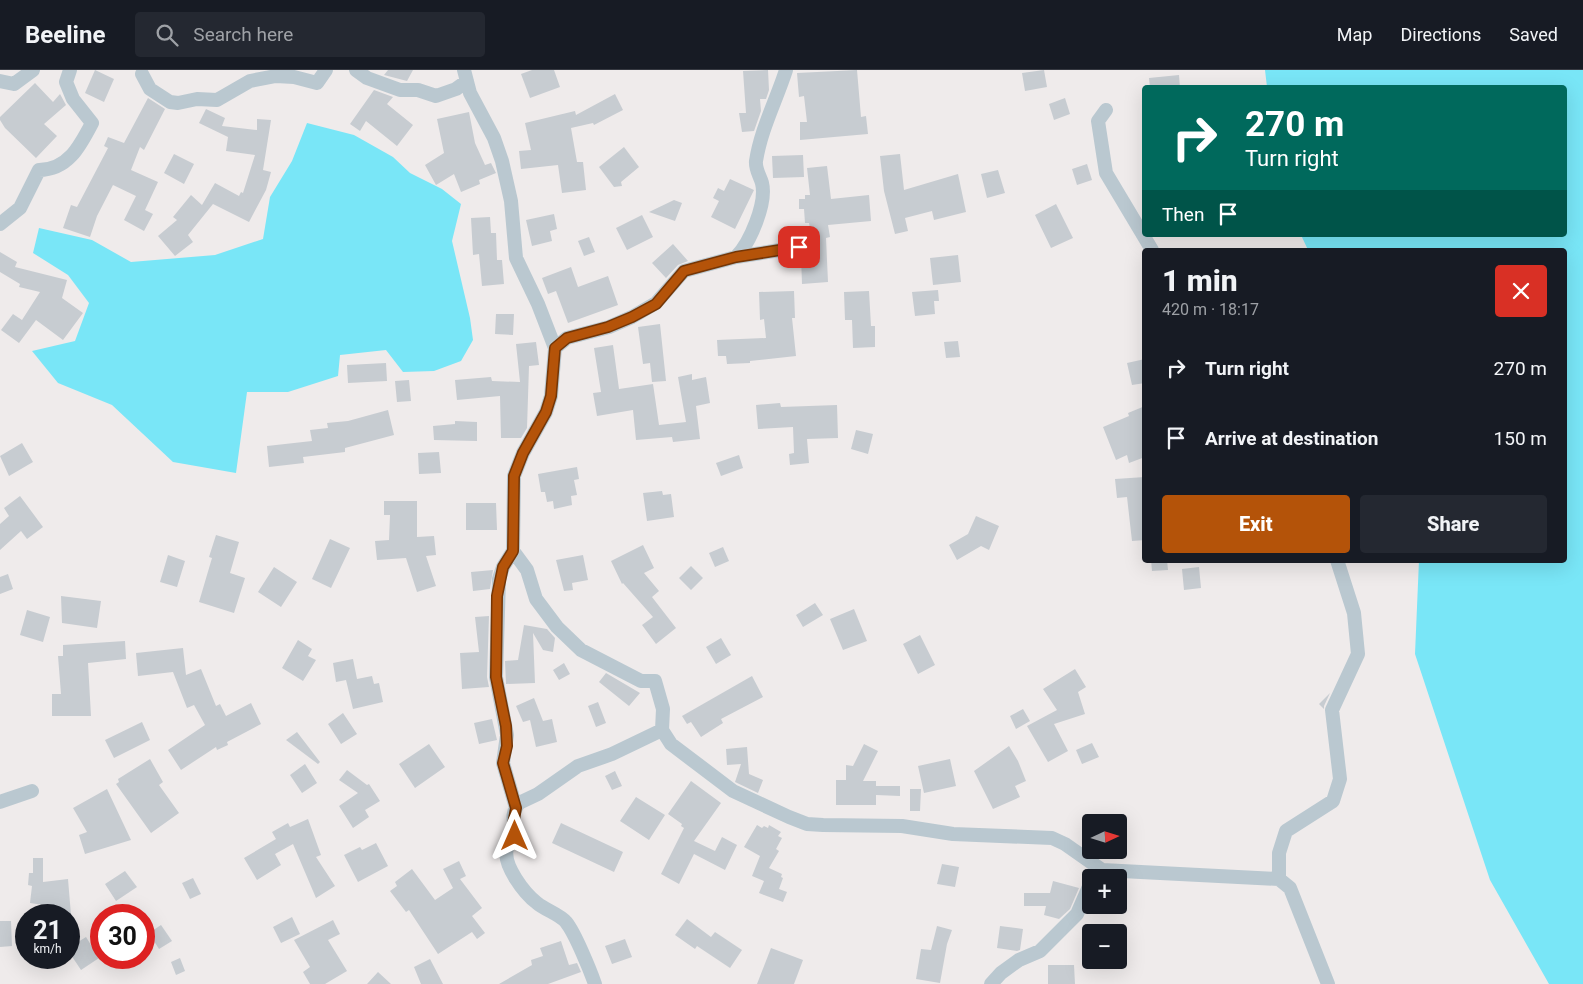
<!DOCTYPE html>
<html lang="en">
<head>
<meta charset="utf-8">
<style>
	:root { --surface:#171b24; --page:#242831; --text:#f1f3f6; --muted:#9ea1a6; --line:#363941; --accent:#b45309 }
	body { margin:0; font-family:Roboto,sans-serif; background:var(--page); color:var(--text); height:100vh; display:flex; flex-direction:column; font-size:19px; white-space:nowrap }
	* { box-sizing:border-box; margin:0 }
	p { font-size:16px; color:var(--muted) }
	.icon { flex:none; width:28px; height:28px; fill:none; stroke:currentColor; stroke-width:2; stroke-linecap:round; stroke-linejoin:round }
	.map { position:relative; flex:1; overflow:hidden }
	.drawer { position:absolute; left:1142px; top:178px; width:425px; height:315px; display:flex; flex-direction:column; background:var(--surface); border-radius:5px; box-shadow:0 5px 20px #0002 }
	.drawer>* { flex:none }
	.hud { position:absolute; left:1142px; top:15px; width:425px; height:152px; border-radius:5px; box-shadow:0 5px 20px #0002; background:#00695c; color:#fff; overflow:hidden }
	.needle { width:32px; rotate:86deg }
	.controls { position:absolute; left:1082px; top:744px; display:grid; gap:10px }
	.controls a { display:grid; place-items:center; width:45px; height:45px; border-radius:5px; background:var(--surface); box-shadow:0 5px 20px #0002; font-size:25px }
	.speed { position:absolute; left:15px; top:834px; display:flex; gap:10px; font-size:25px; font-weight:700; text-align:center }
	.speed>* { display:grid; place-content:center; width:65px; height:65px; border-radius:50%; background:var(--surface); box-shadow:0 5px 20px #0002; line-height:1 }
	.speed small { font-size:12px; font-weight:400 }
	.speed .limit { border:8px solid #d22; background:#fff; color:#111 }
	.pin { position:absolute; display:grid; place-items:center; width:42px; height:42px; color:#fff; margin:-21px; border-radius:10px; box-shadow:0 2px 8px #0006 }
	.me { position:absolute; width:55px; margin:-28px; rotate:0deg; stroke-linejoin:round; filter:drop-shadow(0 0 4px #0008) }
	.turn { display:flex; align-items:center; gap:18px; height:105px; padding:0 20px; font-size:22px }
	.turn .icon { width:65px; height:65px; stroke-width:2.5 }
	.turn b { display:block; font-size:35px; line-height:42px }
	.then { display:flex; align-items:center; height:48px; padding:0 20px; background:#0003; gap:10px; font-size:19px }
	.round { display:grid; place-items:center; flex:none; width:52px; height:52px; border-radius:5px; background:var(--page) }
	.summary { display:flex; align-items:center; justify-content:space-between; height:85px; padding:0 20px }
	h1 { font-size:30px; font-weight:800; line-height:38px }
	.action { display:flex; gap:10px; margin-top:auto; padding:10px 20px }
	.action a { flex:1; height:58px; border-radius:5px; background:var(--accent); color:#fff; font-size:20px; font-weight:800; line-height:58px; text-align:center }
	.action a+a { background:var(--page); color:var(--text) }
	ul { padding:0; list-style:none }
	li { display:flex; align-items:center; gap:15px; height:70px; padding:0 20px }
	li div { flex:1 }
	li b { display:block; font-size:19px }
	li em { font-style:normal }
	header { display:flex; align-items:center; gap:30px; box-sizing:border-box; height:70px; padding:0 25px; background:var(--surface); border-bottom:1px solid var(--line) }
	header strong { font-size:24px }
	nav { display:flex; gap:28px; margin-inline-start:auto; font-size:18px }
	.search { width:350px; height:45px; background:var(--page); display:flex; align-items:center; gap:12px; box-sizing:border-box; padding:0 18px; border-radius:5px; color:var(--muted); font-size:19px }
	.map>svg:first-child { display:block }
	.water { fill:#79e6f7 }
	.building { fill:#c7ccd1 }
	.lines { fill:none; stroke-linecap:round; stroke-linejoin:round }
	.minor { stroke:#bac8d0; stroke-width:14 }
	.route-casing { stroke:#753606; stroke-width:12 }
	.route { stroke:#b45309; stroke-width:9 }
</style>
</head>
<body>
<header>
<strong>Beeline</strong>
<div class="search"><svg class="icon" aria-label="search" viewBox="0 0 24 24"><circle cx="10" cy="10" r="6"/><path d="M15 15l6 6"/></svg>Search here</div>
<nav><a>Map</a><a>Directions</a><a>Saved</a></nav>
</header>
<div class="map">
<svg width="1583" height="914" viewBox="0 0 1583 914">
	<rect width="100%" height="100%" fill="#efebeb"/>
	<path class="water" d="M1265 0H1583V914H1549L1490 810 1415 584 1419 490H1565V180H1308L1301 165H1565V18L1267 17Z
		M307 53 354 65 393 87 410 103 442 119 461 134 452 171 470 248 473 270 461 291 434 301 403 302 386 280 340 285 338 306 288 322H247L236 403 173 392 112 335 58 313 32 281 75 271 89 233 68 205 33 183 39 158 92 170 131 192 215 185 263 169 270 127 292 91Z"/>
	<path class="building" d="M95 0 114 9 104 32 85 23Z
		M388 0H413L407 11 384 5Z
		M532 0H554L560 17 530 28 521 4Z
		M768 0 769 20 766 29H760L761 41 754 61 742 62 739 43H746L743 1Z
		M857 0 861 47 866 46 868 64 800 70V52H807L804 26 799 27 797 3Z
		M1044 0 1047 17 1025 21 1022 3Z
		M1179 5 1180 18H1150L1149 8Z
		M35 13 53 32 60 24 66 35 44 54 57 66 36 88 5 58 0 50V47Z
		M374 20 393 27 387 34 413 55 397 76 366 51 360 61 350 54Z
		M615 24 623 40 594 55 593 53 571 58 577 92H583L586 120 562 123 558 95 521 99 519 81 531 80 525 53 575 41 576 45Z
		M148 28 165 39 144 80 140 77 131 100 158 112 145 140 153 144 144 161 124 150 136 126 113 115 97 146 90 167 63 158 71 135 77 137 108 78 104 76 108 67 124 73Z
		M1065 28 1070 44 1054 50 1049 34Z
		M206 39 225 48 222 56 257 60V49L271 50 263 100 271 102 266 120 249 152 213 134 188 165 193 172 175 186 158 166 177 150 173 147 191 125 202 135 215 113 239 126 241 122 243 123 255 85 226 81 228 67 199 53Z
		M469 42 475 73 485 95 491 93 496 103 479 110 480 114 461 122 454 104 436 115 425 95 444 83 437 49Z
		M624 77 639 97 621 112 622 116 614 117 599 97Z
		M174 84 194 94 184 114 164 103Z
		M900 84 904 120 958 104 966 142 934 150 932 141 905 148 908 161 895 164 884 121 880 86Z
		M803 85 804 107 773 108 772 86Z
		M1087 94 1092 110 1077 115 1072 99Z
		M827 96 831 129 869 125 871 151 828 155 830 167 826 168 828 212 802 214 801 186 814 182 809 153H805L804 139H799V129H805V125H810L807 98Z
		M998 100 1005 123 987 128 981 104Z
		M730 109 754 120 735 159 711 147 719 131 713 128 718 118 724 121Z
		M674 130 682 133 675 151 649 142Z
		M1056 134 1073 168 1051 178 1035 145Z
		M554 144 557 159 550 161 552 171 532 176 526 150Z
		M642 145 653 167 627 180 616 158Z
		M490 147 491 163H496L497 190H502L504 214 482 216 479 184 473 185 471 148Z
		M589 167 595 182 584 186 578 171Z
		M673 174 688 191 678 195 666 208 652 193Z
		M0 182 17 192 15 197 67 210 62 228 83 243 63 270 36 250 19 273 1 260 13 244 22 250 40 222 19 217 20 214 0 202Z
		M958 185 961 212 933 215 930 188Z
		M571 197 578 217 608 206 618 235 568 253 556 221 548 224 542 208Z
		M938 220 939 231H934L935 244 915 246 912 222Z
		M794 221 795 248H792L796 286 750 291V293L727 294 726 286H718L717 270 766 268 764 249 760 250 759 222Z
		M869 221 871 256H875V277L853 278 852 250H845L844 222Z
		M496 244H514L513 265 495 264Z
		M660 254 666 311 652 312 650 293 643 294 638 257Z
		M958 271 960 287 946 288 944 272Z
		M536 272 539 295 529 296 527 358 521 368H501L500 326 457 330 455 310 491 307 492 311 520 312 516 274Z
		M613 275 619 319 653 314 659 355 686 352 678 307 692 304V310L706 307 710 333 696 336 700 369 673 372 672 367 636 370 633 340 597 346 593 323 601 322 594 278Z
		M1145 289V313L1132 315 1127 293Z
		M386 293 387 311 348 313 347 295Z
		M409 310 411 331 397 332 395 311Z
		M780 333 781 337 837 335 838 368 807 369 809 393 790 395 789 384 794 383 793 357 758 359 756 335Z
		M1145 336V387L1129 393 1127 385 1116 390 1103 357 1129 346 1128 343Z
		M388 340 394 365 345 378V382L303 387 304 393 269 397 267 376 312 371 310 360 328 358 327 353 348 351Z
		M455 351 477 352V371L434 370 433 356 455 354Z
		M856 360 873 364 868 384 851 379Z
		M22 373 33 392 9 406 0 386Z
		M439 382 441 403 419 404 418 383Z
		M739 385 743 398 721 406 716 393Z
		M577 397 579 409 574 410 577 425 571 426 572 435 554 439 553 431 547 432 545 422H541L538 404Z
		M1145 407V470L1132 471 1127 427 1117 428 1115 409Z
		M662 421 663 425 671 424 674 447 647 451 643 423Z
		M20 426 43 457 27 469 21 461 0 480V454L9 446 4 438Z
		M384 431H417V467L434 466 436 485 426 486 436 516 417 522 406 488 377 490 375 471 389 470 390 445H384Z
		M466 433H496L497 460H466Z
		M976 446 999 456 989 480 981 476 957 490 949 475 968 464Z
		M216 465 239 472 230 503 245 508 234 543 199 532 212 488 209 487Z
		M330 469 350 478 331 518 312 509Z
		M643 475 654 498 644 503 659 521 652 527 676 558 656 574 642 555 653 547 623 513 622 514 611 491Z
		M723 477 729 491 715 497 709 483Z
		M168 485 185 491 177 517 160 512Z
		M583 485 588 510 572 513 573 520 564 521 556 490Z
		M1151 490H1167L1168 500 1152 501Z
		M691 496 703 508 691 520 679 508Z
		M274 497 297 512 281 537 258 522Z
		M1199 497 1201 518 1184 520 1182 499Z
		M493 500 490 519 473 521 471 502Z
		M8 504 13 519 0 524V507Z
		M61 526 101 531 97 558 62 553Z
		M815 533 823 545 803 557 796 545Z
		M854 539 867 571 843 580 830 549Z
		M27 540 50 547 43 572 20 565Z
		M489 546 487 607 489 617 462 619 460 583 479 582 475 547Z
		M524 555 547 559 555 568 553 582 543 580 533 563 535 613 506 614 505 591 518 590Z
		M920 565 935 595 918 604 903 574Z
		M721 568 731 585 716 594 706 577Z
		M298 570 312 579 308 586 316 590 303 611 282 598Z
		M125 571 126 589 88 593 91 646H52V624H61L58 586H63V575Z
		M183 578 186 605 201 599 216 636 220 634 226 646 251 633 261 654 227 672 228 675 217 680 216 677 181 700 168 680 205 655 194 635 187 638 173 602 138 606 136 583Z
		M353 589 357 609 372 606 374 614 379 613 383 632 353 639 346 610 336 612 333 593Z
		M564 593 570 604 559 610 553 600Z
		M1075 599 1086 617 1078 622 1085 644 1054 654 1068 681 1048 692 1027 656 1057 640 1043 619Z
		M606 603 640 623 629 636 599 612Z
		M752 606 763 627 721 649 723 653 701 667 691 652 687 654 682 646Z
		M1330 623 1324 636V639L1319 634Z
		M534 628 543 651 552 649 557 672 536 677 530 650 523 652 516 636Z
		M598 632 606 653 596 657 588 636Z
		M1023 639 1030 651 1016 659 1010 646Z
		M343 643 357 664 341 674 328 654Z
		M492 649 497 670 479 674 474 653Z
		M142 652 150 670 114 688 105 670Z
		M297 662 320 692 318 694 286 670Z
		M1092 673 1099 687 1082 694 1076 680Z
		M429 674 445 697 415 718 399 694Z
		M864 674 878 681 863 711H876V716H900V726L876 725V735H836V710H846V695L853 696Z
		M1009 676 1018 691 1026 711 1015 716 1020 727 993 739 974 701Z
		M747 677 749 704 763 710 758 723 735 712 741 694 727 695 726 679Z
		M150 689 163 712 159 715 179 743 151 763 116 714 119 712 118 709Z
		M950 689 956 716 924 723 918 696Z
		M305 694 317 713 302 723 290 705Z
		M347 700 367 715 369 714 380 731 365 740 369 747 353 758 339 736 358 723 339 710Z
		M615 701 622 716 612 720 605 706Z
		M691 711 721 733 694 771 715 781 722 767 737 775 725 800 694 784 679 814 661 804 684 758 681 756 682 754 668 744Z
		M107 719 131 770 85 784 79 765 87 762 73 738Z
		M910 719H921L920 741H910Z
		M636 727 665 745 649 770 620 751Z
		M308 749 321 785 316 787 335 816 316 828 293 774 275 784 281 795 257 810 244 788 276 769 272 762 288 753 290 757Z
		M561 753 623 782 614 802 552 773Z
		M757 755 762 758 764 756 768 758 769 755 781 762 778 766 782 768 776 779 779 781 769 798 782 804 781 807 783 808 779 819 787 822 783 832 759 823 764 811 752 806 760 786 744 777Z
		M376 773 388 796 358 812 344 785 360 777 362 780Z
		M33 788H43V812L68 809 71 845H51L50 836 30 833 32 816 28 815 29 803H33Z
		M459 791 466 806 460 809 482 838 472 846 485 863 477 869 472 862 438 884 409 840 406 842 390 821 397 816 395 812 412 799 435 830 453 818 443 799Z
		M942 794 959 797 955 817 937 814Z
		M125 801 137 817 116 831 105 814Z
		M193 808 201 824 190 829 182 813Z
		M1053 811 1079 818 1070 839 1059 849 1044 845 1046 836H1024V823H1050Z
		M292 847 300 864 281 873 273 857Z
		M69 849H75L78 872 86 867 99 888 81 900 69 882Z
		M687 849 711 867 715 862 742 880 730 898 697 876 695 879 675 865Z
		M333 850 340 864 328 870 347 901 325 914H310L303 902 310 897 294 870Z
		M0 851H11L12 876 0 877Z
		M161 855 172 871 159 879 149 863Z
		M937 856 952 860 947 874 940 913 916 909 921 879 931 880Z
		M1000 856 1023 859 1020 880 1017 881 997 878Z
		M625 869 632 887 612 894 605 876Z
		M561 871 569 895 577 893 581 902 548 914H499L532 895 531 890 543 886 540 878Z
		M771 878 803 890 794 914H757Z
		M180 888 185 901 176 905 171 892Z
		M430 889 443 914H421L414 897Z
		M1048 895H1074L1075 914H1048Z
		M378 902 391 914H367Z"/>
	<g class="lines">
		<path class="minor" d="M356 0 367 8 400 20H418L436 26 456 19 467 11
			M464 0 470 23 494 68 502 91 511 131 516 188 538 234 555 278 551 326 546 342 523 383 514 406 513 481 527 500 536 529 557 557 581 580 641 611H655L663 639 662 660 671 674 733 721 789 747 807 754 823 755 902 756 953 764 1052 768 1065 774 1102 800 1279 809 1290 818 1328 914
			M142 4 150 19 170 32 178 33 197 29 217 30 250 11 276 6 294 7 317 13 326 0
			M0 11 14 14 33 0
			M1106 40 1098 51 1106 103 1152 180
			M0 154 20 138 39 100C68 100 80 76 92 53L73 29 66 12 70 0
			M736 187 799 177
			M555 278 567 268 609 257 632 247 656 233 684 201 736 187C750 173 767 133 762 113 760 106 755 99 756 91 761 59 776 31 786 0
			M513 481 503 497 499 509 496 607 507 665 503 693 516 738
			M0 732 32 721
			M1279 809V783L1286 761 1333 731 1340 709 1332 640 1358 584 1354 543 1337 490
			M595 914C590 900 575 863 566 852 559 844 545 840 537 833 525 824 502 795 507 778 508 774 514 770 515 765 517 753 508 748 519 733L538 724 578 696 612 684 662 660
			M991 914 1001 903 1019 890 1040 881 1077 844 1091 812"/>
	</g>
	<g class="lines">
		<g class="route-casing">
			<path id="route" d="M515 766 513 755 516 738 503 693 507 676 506 656 496 607 497 526 503 497 513 481 514 406 523 383 546 342 551 326 555 278 567 268 608 257 632 247 656 234 684 201 736 187 799 177"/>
		</g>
		<use href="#route" class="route"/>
	</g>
</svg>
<div class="controls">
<a><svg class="needle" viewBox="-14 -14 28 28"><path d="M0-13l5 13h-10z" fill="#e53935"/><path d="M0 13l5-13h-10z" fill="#9ea1a6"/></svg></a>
<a>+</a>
<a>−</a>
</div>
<div class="speed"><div>21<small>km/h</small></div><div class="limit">30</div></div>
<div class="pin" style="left:799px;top:177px;background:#d93025"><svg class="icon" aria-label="arrive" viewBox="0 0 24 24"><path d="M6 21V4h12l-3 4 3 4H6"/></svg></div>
<svg class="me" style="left:515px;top:766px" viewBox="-20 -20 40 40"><path d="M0-17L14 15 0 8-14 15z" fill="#b45309" stroke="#fff" stroke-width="4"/></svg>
<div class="hud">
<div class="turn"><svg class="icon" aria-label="right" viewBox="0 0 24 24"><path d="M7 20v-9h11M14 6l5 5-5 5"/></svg><div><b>270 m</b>Turn right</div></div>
<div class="then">Then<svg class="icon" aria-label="arrive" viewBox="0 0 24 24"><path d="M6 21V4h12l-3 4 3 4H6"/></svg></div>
</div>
<section class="drawer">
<div class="summary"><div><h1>1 min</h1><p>420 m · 18:17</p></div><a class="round" style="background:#d93025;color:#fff"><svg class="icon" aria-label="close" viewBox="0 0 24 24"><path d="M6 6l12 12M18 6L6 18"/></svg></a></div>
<ul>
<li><svg class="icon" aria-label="right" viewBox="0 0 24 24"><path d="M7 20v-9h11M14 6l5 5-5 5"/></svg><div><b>Turn right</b></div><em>270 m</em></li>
<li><svg class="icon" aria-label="arrive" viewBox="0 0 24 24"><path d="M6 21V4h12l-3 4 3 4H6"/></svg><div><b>Arrive at destination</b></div><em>150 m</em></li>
</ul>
<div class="action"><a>Exit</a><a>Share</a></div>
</section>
</div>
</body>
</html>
